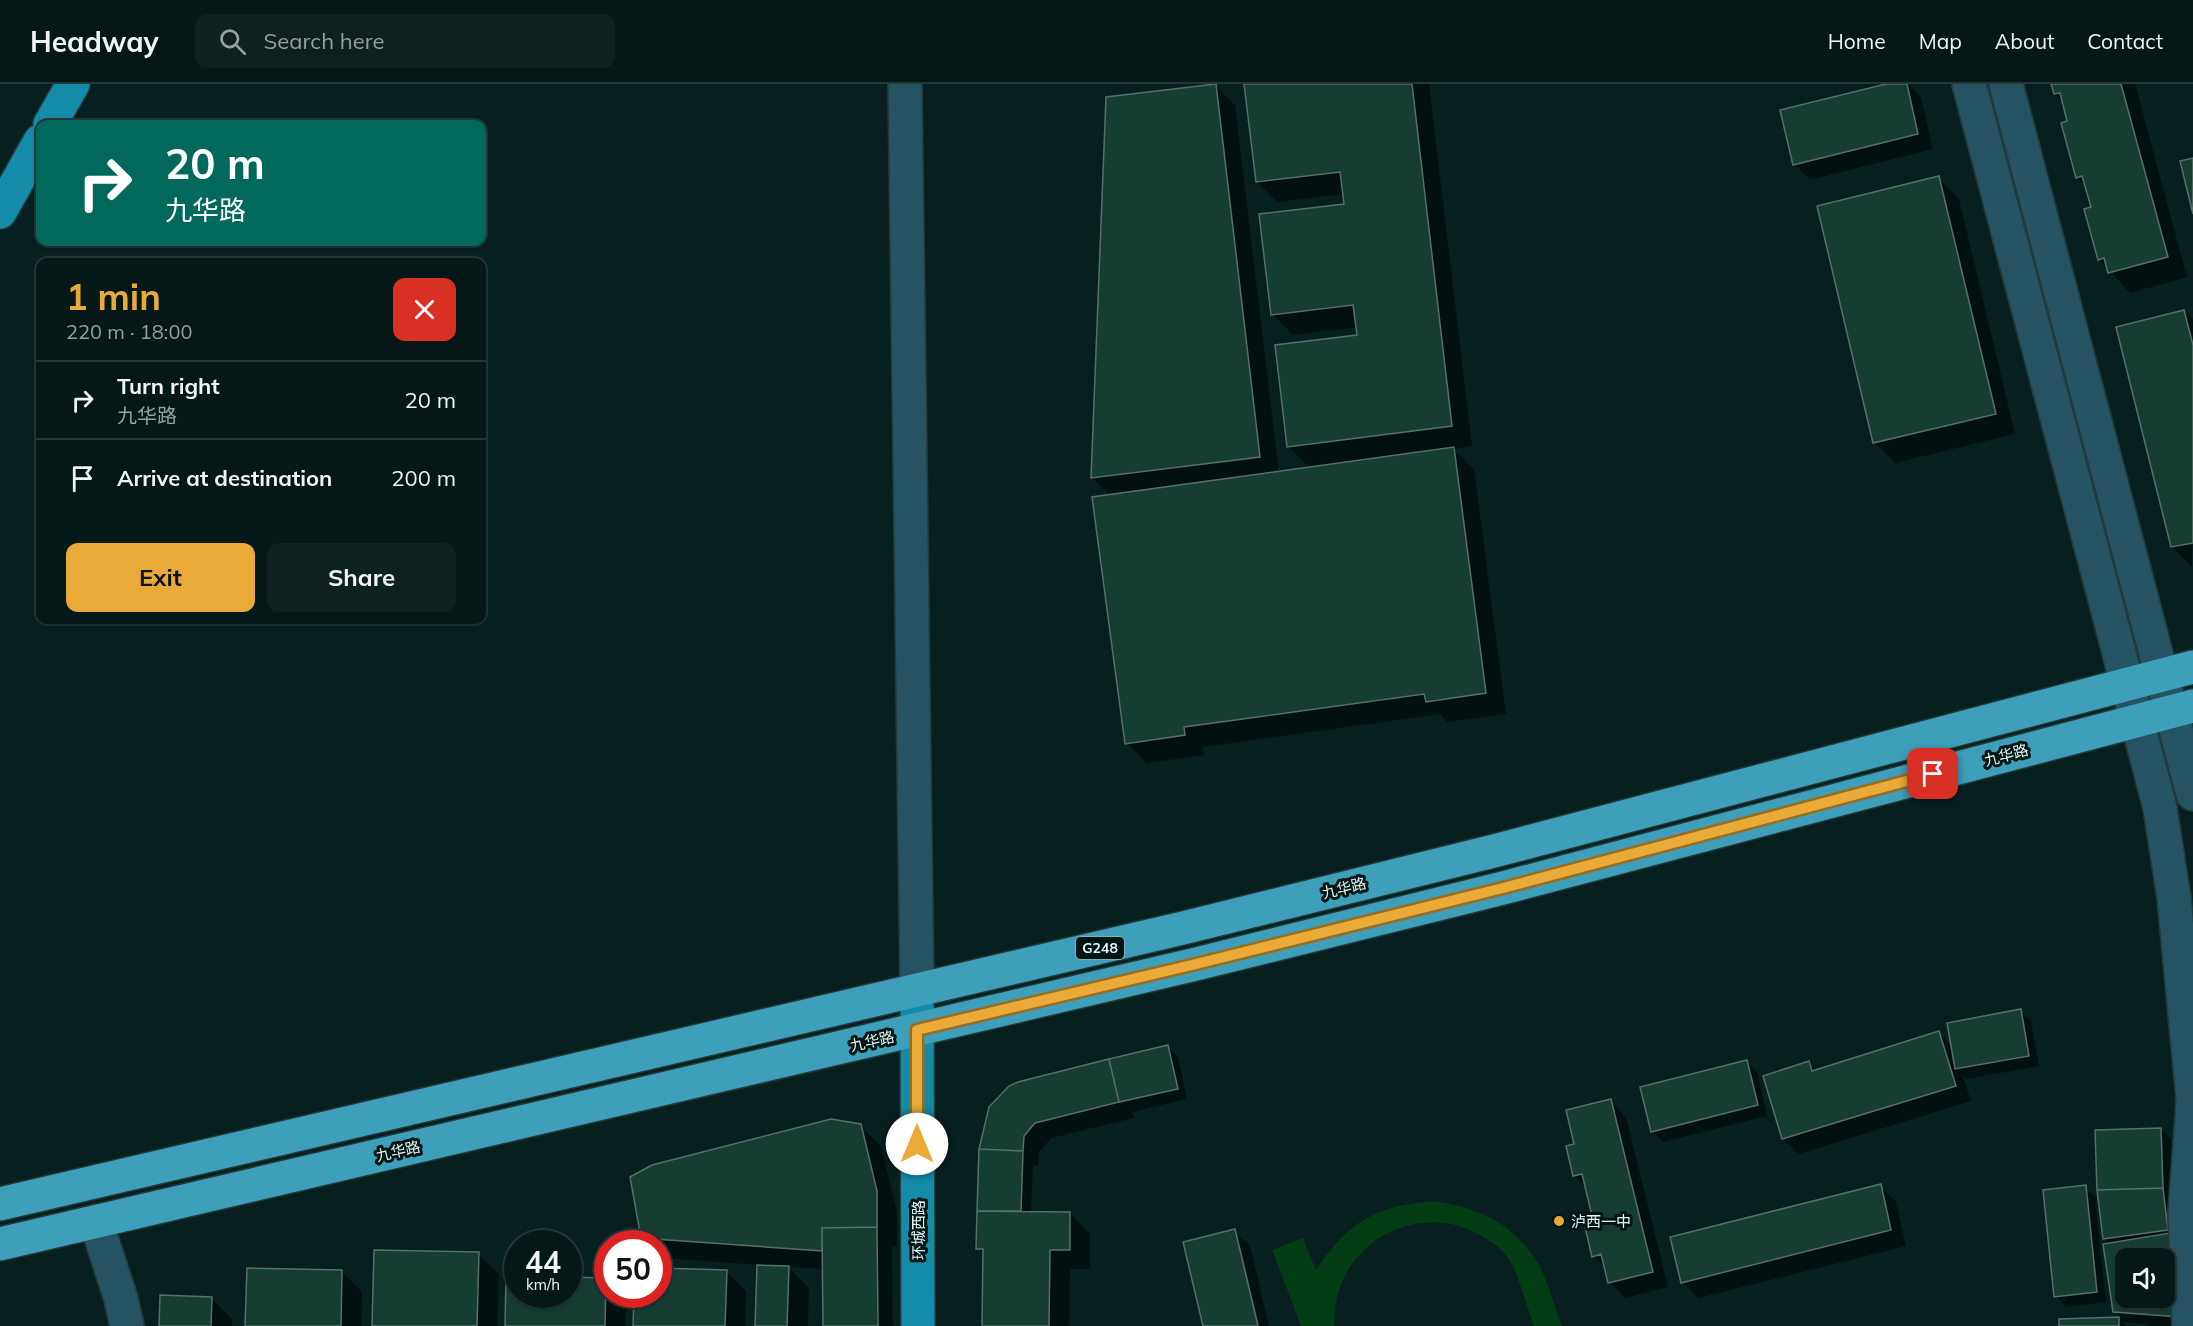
<!DOCTYPE html>
<html lang="en">
<head>
<meta charset="utf-8">
<style>
	:root { --surface:#051717; --page:#0e2020; --text:#f1f3f6; --muted:#979fa1; --line:#263636; --accent:#eaaa38 }
	body { margin:0; font-family:Mulish,"Noto Sans SC",sans-serif; background:var(--page); color:var(--text); height:100vh; display:flex; flex-direction:column; font-size:22px; white-space:nowrap }
	* { box-sizing:border-box; margin:0 }
	p { font-size:20px; color:var(--muted) }
	.icon { flex:none; width:33px; height:33px; fill:none; stroke:currentColor; stroke-width:2; stroke-linecap:round; stroke-linejoin:round }
	.map { position:relative; flex:1; overflow:hidden }
	.sheet { position:absolute; left:36px; top:174px; width:450px; height:366px; display:flex; flex-direction:column; background:var(--surface); border-radius:12px; box-shadow:0 2px 4px #0004,0 0 0 2px var(--line) }
	.sheet>* { flex:none }
	.top-card { position:absolute; left:36px; top:36px; width:450px; height:126px; border-radius:12px; box-shadow:0 2px 4px #0004,0 0 0 2px var(--line); background:#00695c; color:#fff; overflow:hidden }
	.controls { position:absolute; left:2115px; top:1164px; display:grid; gap:12px }
	.controls a { display:grid; place-items:center; width:60px; height:60px; border-radius:12px; background:var(--surface); box-shadow:0 2px 4px #0004,0 0 0 2px var(--line); font-size:30px }
	.speed { position:absolute; left:504px; top:1146px; display:flex; gap:12px; font-size:30px; font-weight:700; text-align:center }
	.speed>* { display:grid; place-content:center; width:78px; height:78px; border-radius:50%; background:var(--surface); box-shadow:0 2px 4px #0004,0 0 0 2px var(--line); line-height:1 }
	.speed small { font-size:15px; font-weight:400 }
	.speed .limit { border:9px solid #d22; background:#fff; color:#111 }
	.pin { position:absolute; display:grid; place-items:center; width:51px; height:51px; color:#fff; margin:-26px; border-radius:12px; box-shadow:0 3px 9px #0006 }
	.me { position:absolute; width:66px; margin:-33px; rotate:0deg; stroke-linejoin:round; filter:drop-shadow(0 0 4px #0008) }
	.turn { display:flex; align-items:center; gap:21px; height:126px; padding:0 30px; font-size:27px }
	.turn .icon { width:78px; height:78px; stroke-width:2.5 }
	.turn b { display:block; font-size:42px; line-height:51px }
	.round { display:grid; place-items:center; flex:none; width:63px; height:63px; border-radius:12px; background:var(--page) }
	.headline { display:flex; align-items:center; justify-content:space-between; height:102px; padding:0 30px }
	h1 { font-size:36px; font-weight:700; line-height:45px; color:var(--accent) }
	.button { display:flex; gap:12px; margin-top:auto; padding:12px 30px }
	.button a { flex:1; height:69px; border-radius:12px; background:var(--accent); color:#111; font-size:24px; font-weight:700; line-height:69px; text-align:center }
	.button a+a { background:var(--page); color:var(--text) }
	ul { padding:0; list-style:none }
	li { display:flex; align-items:center; gap:18px; height:78px; padding:0 30px; border-top:2px solid var(--line) }
	li div { flex:1 }
	li b { display:block; font-size:22px }
	li em { font-style:normal }
	header { display:flex; align-items:center; gap:36px; box-sizing:border-box; height:84px; padding:0 30px; background:var(--surface); border-bottom:2px solid var(--line) }
	header strong { font-size:28px }
	nav { display:flex; gap:33px; margin-inline-start:auto; font-size:21px }
	.search { width:420px; height:54px; background:var(--page); display:flex; align-items:center; gap:15px; box-sizing:border-box; padding:0 21px; border-radius:12px; color:var(--muted); font-size:22px }
	.map>svg:first-child { display:block }
	.green { fill:#023d16 }
	.shadow { fill:#0007; fill-rule:evenodd }
	.building { fill:#153d32; stroke:#586f68; stroke-width:1.5; fill-rule:evenodd }
	.lines { fill:none; stroke-linecap:round; stroke-linejoin:round }
	.minor-casing { stroke:#223939; stroke-width:36 }
	.major-casing { stroke:#223939; stroke-width:36 }
	.highway-casing { stroke:#223939; stroke-width:36 }
	.minor { stroke:#255361; stroke-width:33 }
	.major { stroke:#148ba8; stroke-width:33 }
	.highway { stroke:#3e9fba; stroke-width:33 }
	.route-casing { stroke:#986e24; stroke-width:15 }
	.route { stroke:#eaaa38; stroke-width:10 }
	.poi-dot { fill:#eaaa38; stroke:#011616; stroke-width:2 }
	.labels { text-anchor:middle; dominant-baseline:central; stroke-width:6; stroke-linejoin:round; paint-order:stroke }
	.shield { fill:#011616; stroke:#a2b2b2; stroke-width:1.5 }
	.shield-label { font-size:14px; font-weight:bold; fill:#e7f5f5 }
	.street-label { font-size:15px; fill:#e7f5f5; stroke:#011616 }
	.poi-label { font-size:15px; fill:#e7f5f5; stroke:#011616; text-anchor:start }
</style>
</head>
<body>
<header>
<strong>Headway</strong>
<div class="search"><svg class="icon" aria-label="search" viewBox="0 0 24 24"><circle cx="10" cy="10" r="6"/><path d="M15 15l6 6"/></svg>Search here</div>
<nav><a>Home</a><a>Map</a><a>About</a><a>Contact</a></nav>
</header>
<div class="map">
<svg width="2193" height="1242" viewBox="0 0 2193 1242">
	<rect width="100%" height="100%" fill="#071f1f"/>
	<path class="green" d="M1433 1117C1478 1123 1515 1140 1539 1181 1549 1199 1554 1223 1562 1242H1534C1527 1224 1519 1192 1510 1177 1502 1163 1484 1152 1470 1146 1420 1125 1360 1150 1341 1201 1335 1215 1335 1228 1334 1242H1301L1272 1166 1303 1154 1316 1186C1348 1138 1375 1122 1433 1117Z"/>
	<path class="shadow" d="M1245 0H1429L1472 362 1453 365 1474 385 1506 630 1447 638 1440 630 1203 663 1204 671 1147 679 1126 659 1111 412 1092 394 1107 14 1215 1 1235 21 1279 389 1310 384 1288 362 1359 253 1358 243 1293 251 1273 231 1345 121 1344 110 1277 118 1257 98Z
		M1892 0H1908L1921 13 1933 65 1810 96 1794 80Z
		M2053 0H2135L2187 193 2130 209 2099 175 2092 124 2086 103 2077 93 2069 38 2064 18 2055 10Z
		M1938 94 1959 115 2015 350 1895 379 1875 358Z
		M2184 227 2193 236 2192 483 2172 463Z
		M2020 926 2031 937 2039 982 1967 995 1962 990 1971 1017 1799 1070 1783 1055 1765 993 1809 979 1817 987 1939 949 1953 963Z
		M1167 963 1178 973 1187 1015 1132 1028 1134 1034 1051 1054 1039 1068 1038 1082H1033L1031 1129H1070L1090 1150V1185H1070L1069 1242H983L984 1170 978 1164 981 1065Z
		M1746 978 1757 988 1767 1032 1663 1058 1653 1047Z
		M1610 1017 1626 1033 1668 1203 1625 1214 1610 1198 1606 1184 1594 1172 1596 1141 1586 1103 1574 1091 1576 1061Z
		M860 1042 881 1062 897 1128V1163H892L893 1242H824V1185L788 1183 809 1204 808 1242H757L759 1181 663 1174 658 1170V1160H648L642 1153Z
		M2161 1045 2171 1056 2173 1115 2189 1242H2148L2147 1240 2122 1238 2126 1242H2061V1236L2121 1234 2114 1228 2110 1160 2104 1154ZM2126 1174H2164V1214H2126Z
		M1880 1102 1896 1118 1906 1162 1698 1214 1683 1198Z
		M2085 1103 2095 1113 2106 1218 2066 1223 2056 1212Z
		M1234 1147 1250 1162 1269 1242H1260L1241 1163H1238L1257 1242H1205Z
		M478 1170 499 1190 497 1242H373Z
		M726 1187 746 1207 745 1242H634L658 1210Z
		M342 1188 362 1208 361 1242H247Z
		M606 1196 608 1198V1210H620L626 1216 625 1242H506L518 1210H568Z
		M212 1215 232 1235V1242H160Z"/>
	<path class="building" d="M1216 0 1260 373 1091 394 1106 13Z
		M1244 0H1412L1452 342 1287 363 1275 261 1357 251 1353 221 1271 231 1259 130 1344 120 1340 88 1256 98Z
		M1886 0H1907L1918 50 1793 81 1780 26Z
		M2051 0H2121L2168 173 2108 189 2104 174 2098 176 2084 125 2091 123 2082 92 2076 94 2061 39 2067 37 2060 9 2054 10Z
		M2193 74V130L2180 77Z
		M1939 92 1996 330 1873 359 1817 122Z
		M2184 226 2193 261V459L2171 463 2116 243Z
		M1454 363 1486 609 1426 618 1424 610 1184 643 1185 651 1125 660 1092 413Z
		M2021 925 2029 972 1955 985 1947 939Z
		M1939 947 1956 1002 1782 1055 1763 992 1809 977 1812 987Z
		M1168 961 1178 1005 1119 1018 1109 975Z
		M1109 975 1119 1018 1035 1039 1024 1052 1023 1067 979 1065 989 1023 1009 1002 1018 998Z
		M1747 976 1758 1021 1651 1048 1640 1003Z
		M1611 1015 1653 1188 1608 1199 1601 1170 1592 1173 1585 1143 1594 1140 1582 1090 1573 1092 1566 1062 1574 1060 1566 1026Z
		M831 1035 861 1040 877 1107V1143L822 1144V1167L641 1154 630 1093 652 1081Z
		M2161 1044 2163 1104 2097 1106 2095 1046Z
		M979 1065 1023 1067 1021 1127H977Z
		M1881 1100 1891 1146 1681 1199 1670 1153Z
		M2086 1101 2097 1208 2054 1213 2043 1106Z
		M2163 1104 2168 1146 2103 1155 2097 1106Z
		M977 1127 1070 1128V1166H1050L1049 1242H982L983 1165H976Z
		M877 1143 878 1242H823L822 1144Z
		M1235 1145 1258 1242H1203L1183 1158Z
		M2170 1149 2180 1233 2113 1228 2103 1160ZM2126 1174H2164V1214H2126Z
		M374 1166 479 1168 477 1242H372Z
		M757 1181 789 1182 787 1242H755Z
		M247 1184 342 1186 341 1242H245Z
		M658 1184 727 1186 725 1242H633L634 1210H658Z
		M506 1192H518V1210H568V1193L606 1194 605 1242H505Z
		M160 1211 212 1213 211 1242H159Z
		M2119 1233V1242H2059V1235Z"/>
	<g class="lines">
		<g class="minor-casing">
			<path id="minor" d="M905 0 917 906
				M1969 0 2160 724 2174 814 2193 1015
				M2006 0 2193 710
				M96 1138 121 1215 127 1242
				M2189 1242 2185 1129 2193 1018"/>
		</g>
		<g class="major-casing">
			<path id="major" d="M50 40 73 0
				M0 128 40 57
				M917 906 918 1242"/>
		</g>
		<g class="highway-casing">
			<path id="highway" d="M0 1120 1183 844 1494 767 2193 583
				M0 1160 1192 881 1503 804 2193 622"/>
		</g>
		<use href="#minor" class="minor"/>
		<use href="#major" class="major"/>
		<use href="#highway" class="highway"/>
	</g>
	<g class="lines">
		<g class="route-casing">
			<path id="route" d="M917 1060V946L1192 881 1503 804 1933 690"/>
		</g>
		<use href="#route" class="route"/>
	</g>
	<circle class="poi-dot" cx="1559" cy="1137" r="6"/>
	<g class="labels">
		<rect class="shield" x="1076" y="853" width="48" height="22" rx="4.5"/>
		<g class="shield-label">
			<text x="1100" y="864">G248</text>
		</g>
		<g class="street-label">
			<text transform="translate(2006 671) rotate(-15)">九华路</text>
			<text transform="translate(1344 804) rotate(-14)">九华路</text>
			<text transform="translate(872 957) rotate(-13)">九华路</text>
			<text transform="translate(398 1067) rotate(-13)">九华路</text>
			<text transform="translate(918 1146) rotate(-90)">环城西路</text>
		</g>
		<g class="poi-label">
			<text x="1571" y="1137">泸西一中</text>
		</g>
	</g>
</svg>
<div class="controls">
<a><svg class="icon" aria-label="sound" viewBox="0 0 24 24"><path d="M4 9h4l5-4v14l-5-4H4zM17 9q2 3 0 6"/></svg></a>
</div>
<div class="speed"><div>44<small>km/h</small></div><div class="limit">50</div></div>
<div class="pin" style="left:1933px;top:690px;background:#d93025"><svg class="icon" aria-label="arrive" viewBox="0 0 24 24"><path d="M6 21V4h12l-3 4 3 4H6"/></svg></div>
<svg class="me" style="left:917px;top:1060px" viewBox="-20 -20 40 40"><circle r="19" fill="#fff"/><path d="M0-13L10 11 0 6-10 11z" fill="#eaaa38"/></svg>
<div class="top-card">
<div class="turn"><svg class="icon" aria-label="right" viewBox="0 0 24 24"><path d="M7 20v-9h11M14 6l5 5-5 5"/></svg><div><b>20 m</b>九华路</div></div>
</div>
<section class="sheet">
<div class="headline"><div><h1>1 min</h1><p>220 m · 18:00</p></div><a class="round" style="background:#d93025;color:#fff"><svg class="icon" aria-label="close" viewBox="0 0 24 24"><path d="M6 6l12 12M18 6L6 18"/></svg></a></div>
<ul>
<li><svg class="icon" aria-label="right" viewBox="0 0 24 24"><path d="M7 20v-9h11M14 6l5 5-5 5"/></svg><div><b>Turn right</b><p>九华路</p></div><em>20 m</em></li>
<li><svg class="icon" aria-label="arrive" viewBox="0 0 24 24"><path d="M6 21V4h12l-3 4 3 4H6"/></svg><div><b>Arrive at destination</b></div><em>200 m</em></li>
</ul>
<div class="button"><a>Exit</a><a>Share</a></div>
</section>
</div>
</body>
</html>
